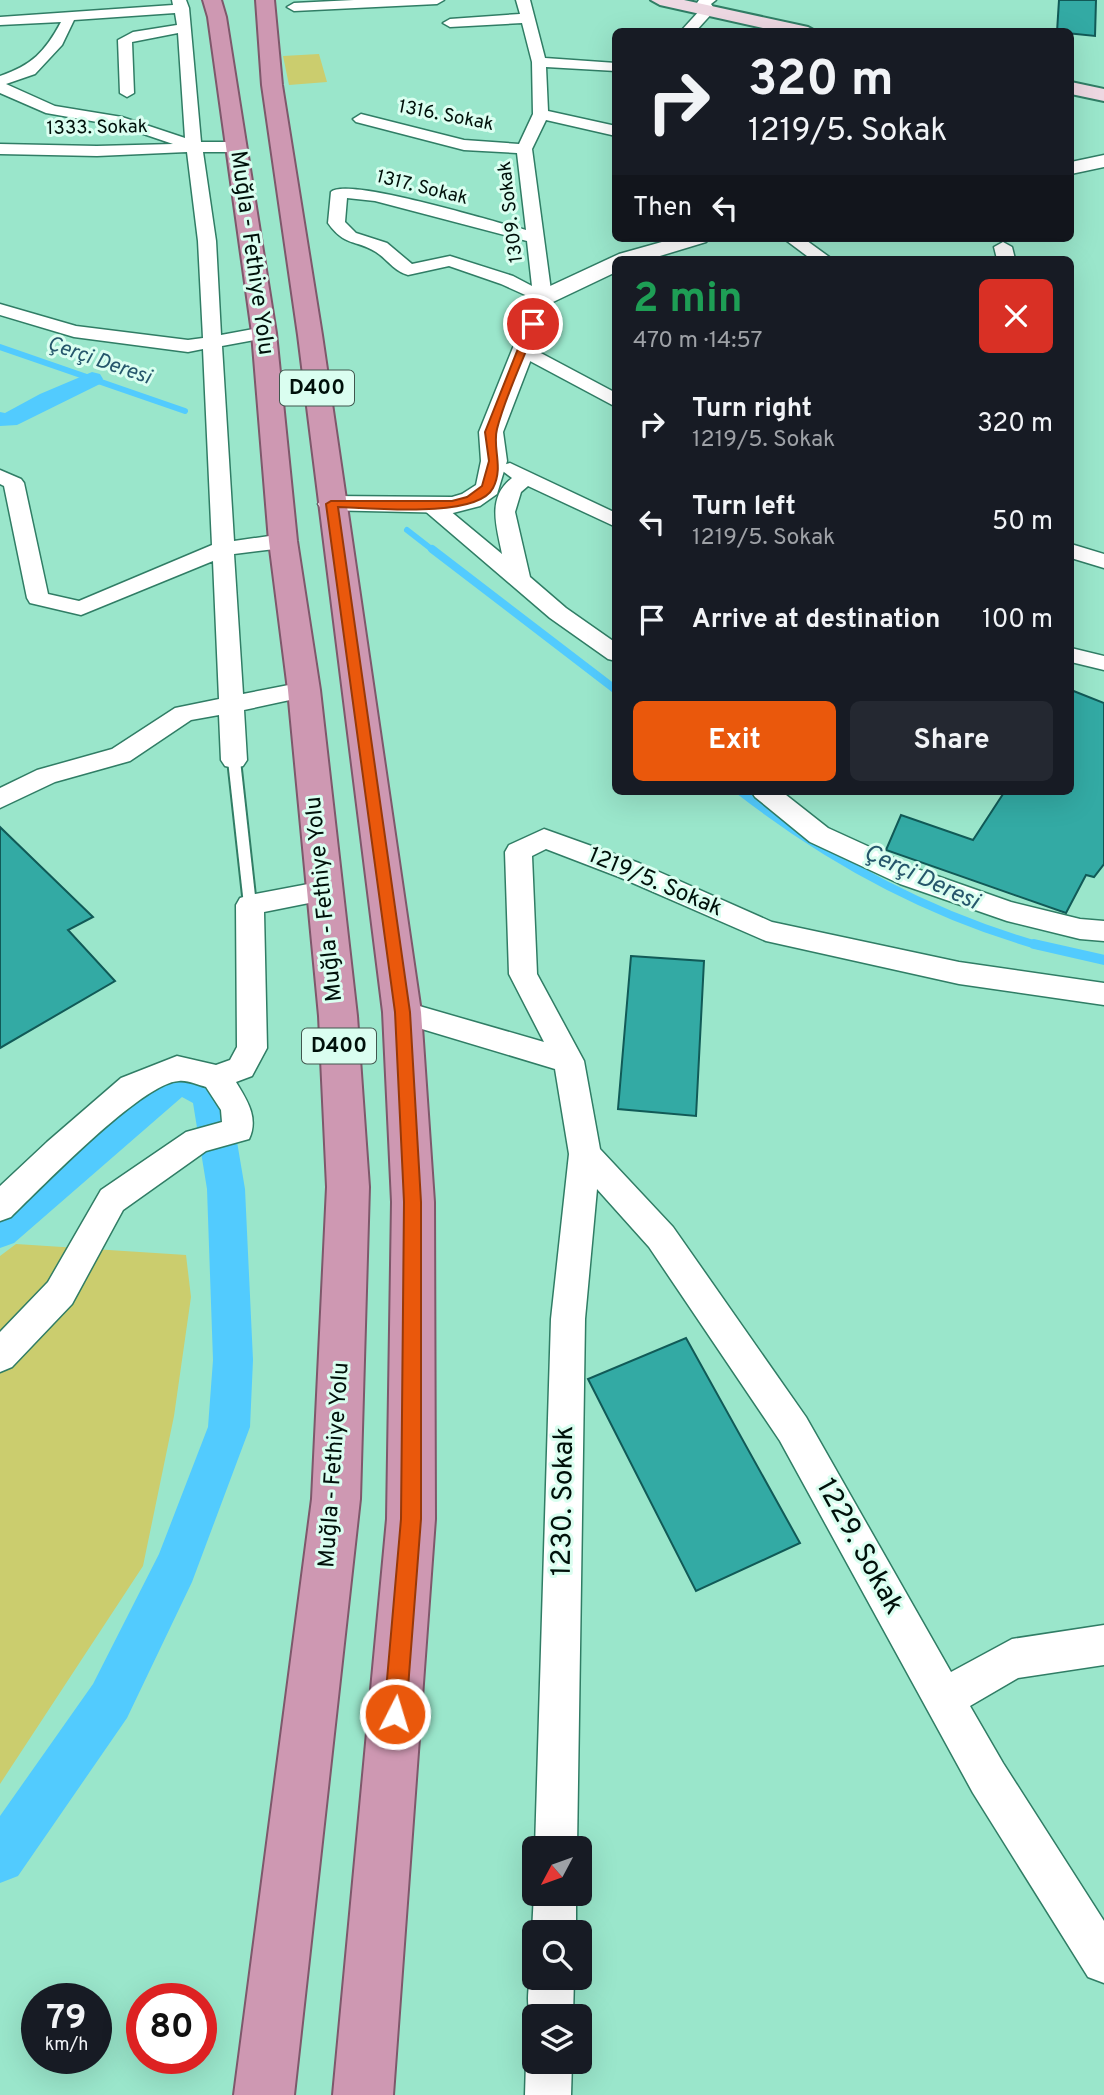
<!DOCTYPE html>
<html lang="en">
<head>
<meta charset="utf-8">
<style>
	:root { --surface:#171b24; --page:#242831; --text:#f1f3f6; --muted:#9ea1a6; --accent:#ea580c }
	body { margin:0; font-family:Overpass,sans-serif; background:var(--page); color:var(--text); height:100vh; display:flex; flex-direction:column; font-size:26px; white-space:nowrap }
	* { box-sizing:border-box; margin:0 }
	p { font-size:23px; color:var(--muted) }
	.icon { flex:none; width:38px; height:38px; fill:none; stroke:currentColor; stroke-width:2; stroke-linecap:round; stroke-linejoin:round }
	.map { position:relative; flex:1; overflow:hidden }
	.side { position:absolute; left:612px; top:256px; width:462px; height:539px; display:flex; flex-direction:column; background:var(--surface); border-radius:10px; box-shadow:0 7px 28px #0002 }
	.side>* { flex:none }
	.guide { position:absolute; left:612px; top:28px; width:462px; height:214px; border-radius:10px; box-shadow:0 7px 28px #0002; background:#171b24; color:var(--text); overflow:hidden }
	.needle { width:46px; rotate:229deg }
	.fabs { position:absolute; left:522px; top:1836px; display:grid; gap:14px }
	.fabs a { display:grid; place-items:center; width:70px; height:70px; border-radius:10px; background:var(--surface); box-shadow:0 7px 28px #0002; font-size:35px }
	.speed { position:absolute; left:21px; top:1983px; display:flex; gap:14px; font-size:35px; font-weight:700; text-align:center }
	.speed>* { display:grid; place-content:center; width:91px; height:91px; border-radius:50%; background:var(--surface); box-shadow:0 7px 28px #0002; line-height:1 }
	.speed small { font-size:18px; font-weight:400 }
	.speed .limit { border:10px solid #d22; background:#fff; color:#111 }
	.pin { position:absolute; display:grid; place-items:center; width:60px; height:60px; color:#fff; margin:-30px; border:4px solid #fff; border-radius:50%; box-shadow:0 2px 7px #0007 }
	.me { position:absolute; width:77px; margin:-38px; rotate:5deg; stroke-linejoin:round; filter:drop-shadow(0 0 5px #0008) }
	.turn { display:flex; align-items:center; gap:24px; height:147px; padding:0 21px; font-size:32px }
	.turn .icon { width:91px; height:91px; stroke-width:2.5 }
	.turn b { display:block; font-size:49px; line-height:60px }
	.then { display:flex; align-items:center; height:66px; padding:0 21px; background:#0003; gap:14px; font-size:26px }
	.round { display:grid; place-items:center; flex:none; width:74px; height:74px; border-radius:10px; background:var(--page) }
	.head { display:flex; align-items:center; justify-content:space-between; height:119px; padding:0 21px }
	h1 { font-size:42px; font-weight:700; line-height:52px; color:#1e9e55 }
	.cta { display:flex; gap:14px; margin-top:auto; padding:14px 21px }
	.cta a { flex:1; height:80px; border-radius:10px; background:var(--accent); color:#fff; font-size:28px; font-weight:700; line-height:80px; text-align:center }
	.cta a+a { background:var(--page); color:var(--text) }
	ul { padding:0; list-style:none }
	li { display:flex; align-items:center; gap:21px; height:98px; padding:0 21px }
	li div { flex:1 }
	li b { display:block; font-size:26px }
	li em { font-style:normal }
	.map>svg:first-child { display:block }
	.green { fill:#cbcd6e }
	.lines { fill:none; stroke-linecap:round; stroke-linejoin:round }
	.stream-far2 { stroke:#52cbfe; stroke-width:6 }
	.stream-far1 { stroke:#52cbfe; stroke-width:8 }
	.stream { stroke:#52cbfe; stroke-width:10 }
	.canal { fill:#52cbfe; fill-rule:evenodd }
	.building { fill:#33aaa4; stroke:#115a57; stroke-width:2 }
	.service-casing { stroke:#307d65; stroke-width:4 }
	.minor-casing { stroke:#307d65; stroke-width:3 }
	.tertiary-casing { stroke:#307d65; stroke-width:3 }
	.secondary-casing { stroke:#307d65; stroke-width:4 }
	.trunk-casing { stroke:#7e586b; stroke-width:4 }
	.service { fill:#fff; fill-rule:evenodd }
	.minor { fill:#fff; fill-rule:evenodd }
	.tertiary { fill:#fff; fill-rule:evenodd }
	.secondary { fill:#edd8e2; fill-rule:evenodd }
	.trunk { fill:#ce98b2; fill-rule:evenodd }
	.route { fill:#ea580c; stroke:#983908; stroke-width:2 }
	.labels { text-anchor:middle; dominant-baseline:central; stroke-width:6; stroke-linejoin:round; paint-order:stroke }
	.far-street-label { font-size:19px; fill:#00100a; stroke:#dafef0 }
	.far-water-label { font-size:21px; font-style:italic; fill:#25566b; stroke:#dafef0 }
	.shield { fill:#dafef0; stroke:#41574f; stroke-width:2 }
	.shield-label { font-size:21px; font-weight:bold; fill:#00100a }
	.street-label { font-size:23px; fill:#00100a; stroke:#dafef0 }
	.water-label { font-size:24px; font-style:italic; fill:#25566b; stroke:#dafef0 }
	.near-street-label { font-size:28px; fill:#00100a; stroke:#dafef0 }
</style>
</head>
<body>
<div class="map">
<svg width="1104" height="2095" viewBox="0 0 1104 2095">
	<rect width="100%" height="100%" fill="#9ae6cb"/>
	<path class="green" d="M319 54 327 82 289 85 283 56Z
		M16 1244 186 1255 191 1297 174 1416 143 1566 0 1784V1256Z"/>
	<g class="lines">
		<path class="stream-far2" d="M0 347 185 411
			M407 530 434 551"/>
		<path class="stream-far1" d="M432 549 616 690
			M740 791C831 862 928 914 1040 946"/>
		<path class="stream" d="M1034 944 1104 960"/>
		<path class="canal" d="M92 372 100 374 103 379 100 384 17 425 0 426V412L5 413 40 394Z
			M185 1067 221 1084 233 1118 245 1189 253 1360 250 1427 192 1582 127 1718 18 1876 0 1883V1816L93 1684 159 1554 208 1427 213 1360 207 1189 193 1103 182 1097 14 1243 0 1248V1208L160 1074Z"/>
	</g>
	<path class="building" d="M1059 0H1096L1095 36 1057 32Z
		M1071 690 1104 703V864L1094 877 1086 875 1066 913 886 850 901 815 973 840 1005 791H1071Z
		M0 827 93 917 68 930 115 981 0 1048Z
		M631 956 704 961 696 1116 618 1109Z
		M686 1338 800 1543 696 1591 588 1379Z"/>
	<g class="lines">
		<g class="service-casing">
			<path id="service" d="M234 756 240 760 256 905 250 910 244 905 228 760Z"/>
		</g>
		<g class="minor-casing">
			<path id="minor" d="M172 0H186L189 8 201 142H237L245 147 237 152H203L216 241 221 335 264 327 273 333 271 337 222 346 234 541 283 534 291 536 294 541 291 546 283 548 234 554 243 694 304 682 313 685 316 690 313 695 244 710 247 760 243 766 234 768 225 766 221 760 219 715 191 720 130 761 55 782 0 808V788L37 770 112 749 175 708 219 699 213 561 81 615 30 603 27 598 4 486 0 484V470L21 479 24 483 48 594 79 601 212 545 203 349 188 352 74 337 0 315V304L76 326 188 340 203 338 198 241 187 152 97 156 0 154V144L97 146 173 144 120 126 46 113 0 93V76C32 65 45 52 61 22L0 25V17L173 5ZM175 13 177 25 133 32 118 40 120 93 127 97 134 93 132 42 178 33 185 138 122 117 55 106 6 84 35 74 62 45 74 20Z
				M354 0H444L437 4 294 11 287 7 294 3Z
				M516 0H530L545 58 616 63V71L546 67 548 111 616 126V136L546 120 532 149 552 298 543 303 501 284 449 266 408 275C395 272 387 259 376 252 355 239 345 247 328 223L331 192C346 176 498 223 526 230L517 153 464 150 356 122 353 119 361 114 464 140 519 144 533 114 532 62 522 23 450 27 443 23 450 19 520 14ZM347 198 375 201 527 241 532 286 513 276 450 256 412 264 387 243 356 233 345 222Z
				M699 0H716L711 4 715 10 695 32H680L701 9 697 3Z
				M783 238H803L832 259H811Z
				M1003 242 1012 247 1015 259H997L994 247Z
				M522 343 616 393V407L515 353 513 349 515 345Z
				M510 463 616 513V527L528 486 521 492 515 512 530 577 566 608 616 643V661L608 659 550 618 418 505 421 500H437L502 554C497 527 486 498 512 478L500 469 503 465Z
				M1071 544 1104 554V568L1071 558Z
				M1071 648 1104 656V670L1071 662Z
				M751 791H781L828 828 920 870 1011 902 1080 919 1104 921V941L1080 939 1007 921 900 884 810 842 755 797Z
				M544 829 639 863 772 922 959 962 1104 983V1005L959 984 766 941 619 877 546 849 532 856 537 974 584 1061 600 1149 673 1227 806 1417 951 1672 1012 1639 1104 1625V1665L1018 1678 970 1706 1003 1763 1104 1921V1983L1088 1977 973 1793 780 1441 649 1247 597 1189 585 1319 577 1848H535L551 1319 569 1154 555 1069 392 1020 387 1012 392 1004 402 1001 544 1042 509 974 505 852 509 845Z
				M324 881 334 884 338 891 334 898 264 912 267 1048 252 1076 236 1082C247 1100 259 1118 249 1139L206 1151 123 1210 72 1304 12 1367 0 1372V1332L48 1282 101 1190 186 1132 222 1122 221 1110 206 1087C198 1085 188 1080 179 1081 143 1082 41 1188 11 1217L0 1221V1186L47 1142 121 1078 177 1056 216 1065 230 1060 237 1047 236 905 240 898 250 895Z
				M534 1893 576 1894V1932H534V1936L532 1932Z
				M534 1969V1978H574L573 2016H534V2028C526 2011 526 1986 534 1969Z
				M533 2046 534 2062H572L571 2095H525L526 2062Z"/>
		</g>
		<g class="tertiary-casing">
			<path id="tertiary" d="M1104 155V167L1071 174V162Z
				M676 238H710L706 242 650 259H616V272L553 302 503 432 507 461 497 494 480 506 453 513 322 510 318 504 322 498 331 496 452 497 462 494 476 485 481 461 479 432 535 293 619 254Z"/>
		</g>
		<g class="secondary-casing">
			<path id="secondary" d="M651 0H684L808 27 817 32H781L660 5Z
				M1071 82 1104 89V101L1071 94Z"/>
		</g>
		<g class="trunk-casing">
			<path id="trunk" d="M203 0H221L226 17 276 333 297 541 320 690 357 1016 369 1187 360 1499 294 2095H234L312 1499 327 1187 319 1016 288 690 269 541 252 333 208 17Z
				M256 0H274L282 85 322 335 421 1012 434 1202 435 1519 393 2095H333L387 1519 392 1202 383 1012 298 335 262 85Z"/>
		</g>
		<use href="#service" class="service"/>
		<use href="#minor" class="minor"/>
		<use href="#tertiary" class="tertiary"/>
		<use href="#secondary" class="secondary"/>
		<use href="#trunk" class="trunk"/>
	</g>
	<path class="route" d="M529 321 537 324C524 358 506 394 497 429 492 448 504 467 493 488 477 519 370 508 338 507L410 1012 421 1202V1519L406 1714 403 1721 395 1724 387 1721 384 1714 401 1519 404 1202 395 1012 326 504 331 501H452L467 497 482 486 489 461 485 432Z"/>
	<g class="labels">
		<g class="far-street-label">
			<text transform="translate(446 116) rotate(11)">1316. Sokak</text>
			<text transform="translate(97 128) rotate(-1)">1333. Sokak</text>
			<text transform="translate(422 188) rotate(14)">1317. Sokak</text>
			<text transform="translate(511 212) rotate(-97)">1309. Sokak</text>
		</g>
		<g class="far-water-label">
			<text transform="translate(99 361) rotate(19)">Çerçi Deresi</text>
		</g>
		<g class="shield">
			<rect x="280" y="370.5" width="74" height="35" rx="5"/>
			<rect x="302" y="1028.5" width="74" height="35" rx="5"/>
		</g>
		<g class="shield-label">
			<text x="317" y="388">D400</text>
			<text x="339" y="1046">D400</text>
		</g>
		<g class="street-label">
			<text transform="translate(251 253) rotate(82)">Muğla - Fethiye Yolu</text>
			<text transform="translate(655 883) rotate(23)">1219/5. Sokak</text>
			<text transform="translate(325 899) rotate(-96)">Muğla - Fethiye Yolu</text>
			<text transform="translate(335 1465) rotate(-86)">Muğla - Fethiye Yolu</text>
		</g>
		<g class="water-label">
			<text transform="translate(921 878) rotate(25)">Çerçi Deresi</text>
		</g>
		<g class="near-street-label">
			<text transform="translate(564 1501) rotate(-89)">1230. Sokak</text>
			<text transform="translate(859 1547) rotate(61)">1229. Sokak</text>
		</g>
	</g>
</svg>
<div class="fabs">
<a><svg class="needle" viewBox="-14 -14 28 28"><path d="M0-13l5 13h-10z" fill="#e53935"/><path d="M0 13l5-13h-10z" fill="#9ea1a6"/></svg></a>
<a><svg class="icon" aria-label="search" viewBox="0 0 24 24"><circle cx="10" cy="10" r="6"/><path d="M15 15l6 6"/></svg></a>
<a><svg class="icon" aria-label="layers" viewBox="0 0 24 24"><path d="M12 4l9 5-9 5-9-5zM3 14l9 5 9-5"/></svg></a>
</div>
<div class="speed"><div>79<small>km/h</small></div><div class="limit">80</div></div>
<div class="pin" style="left:533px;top:324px;background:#d93025"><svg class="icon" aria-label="arrive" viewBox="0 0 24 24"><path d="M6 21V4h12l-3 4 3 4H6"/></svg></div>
<svg class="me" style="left:395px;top:1714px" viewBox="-20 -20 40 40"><circle r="17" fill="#ea580c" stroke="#fff" stroke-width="3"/><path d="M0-11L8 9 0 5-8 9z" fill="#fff"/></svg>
<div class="guide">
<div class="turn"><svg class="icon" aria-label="right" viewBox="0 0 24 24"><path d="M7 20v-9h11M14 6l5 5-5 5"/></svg><div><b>320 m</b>1219/5. Sokak</div></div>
<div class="then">Then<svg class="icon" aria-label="left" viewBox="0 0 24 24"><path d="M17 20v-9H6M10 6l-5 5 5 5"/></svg></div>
</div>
<section class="side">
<div class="head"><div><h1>2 min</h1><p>470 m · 14:57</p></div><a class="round" style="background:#d93025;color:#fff"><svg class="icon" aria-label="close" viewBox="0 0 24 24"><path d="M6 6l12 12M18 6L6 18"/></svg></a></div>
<ul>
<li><svg class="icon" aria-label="right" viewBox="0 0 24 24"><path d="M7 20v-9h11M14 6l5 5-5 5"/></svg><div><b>Turn right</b><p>1219/5. Sokak</p></div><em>320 m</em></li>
<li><svg class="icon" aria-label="left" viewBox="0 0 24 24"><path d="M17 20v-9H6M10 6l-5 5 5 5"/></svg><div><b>Turn left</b><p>1219/5. Sokak</p></div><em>50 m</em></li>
<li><svg class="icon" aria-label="arrive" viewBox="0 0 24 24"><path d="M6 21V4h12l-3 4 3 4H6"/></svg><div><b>Arrive at destination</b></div><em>100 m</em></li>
</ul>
<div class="cta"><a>Exit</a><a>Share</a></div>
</section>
</div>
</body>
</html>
